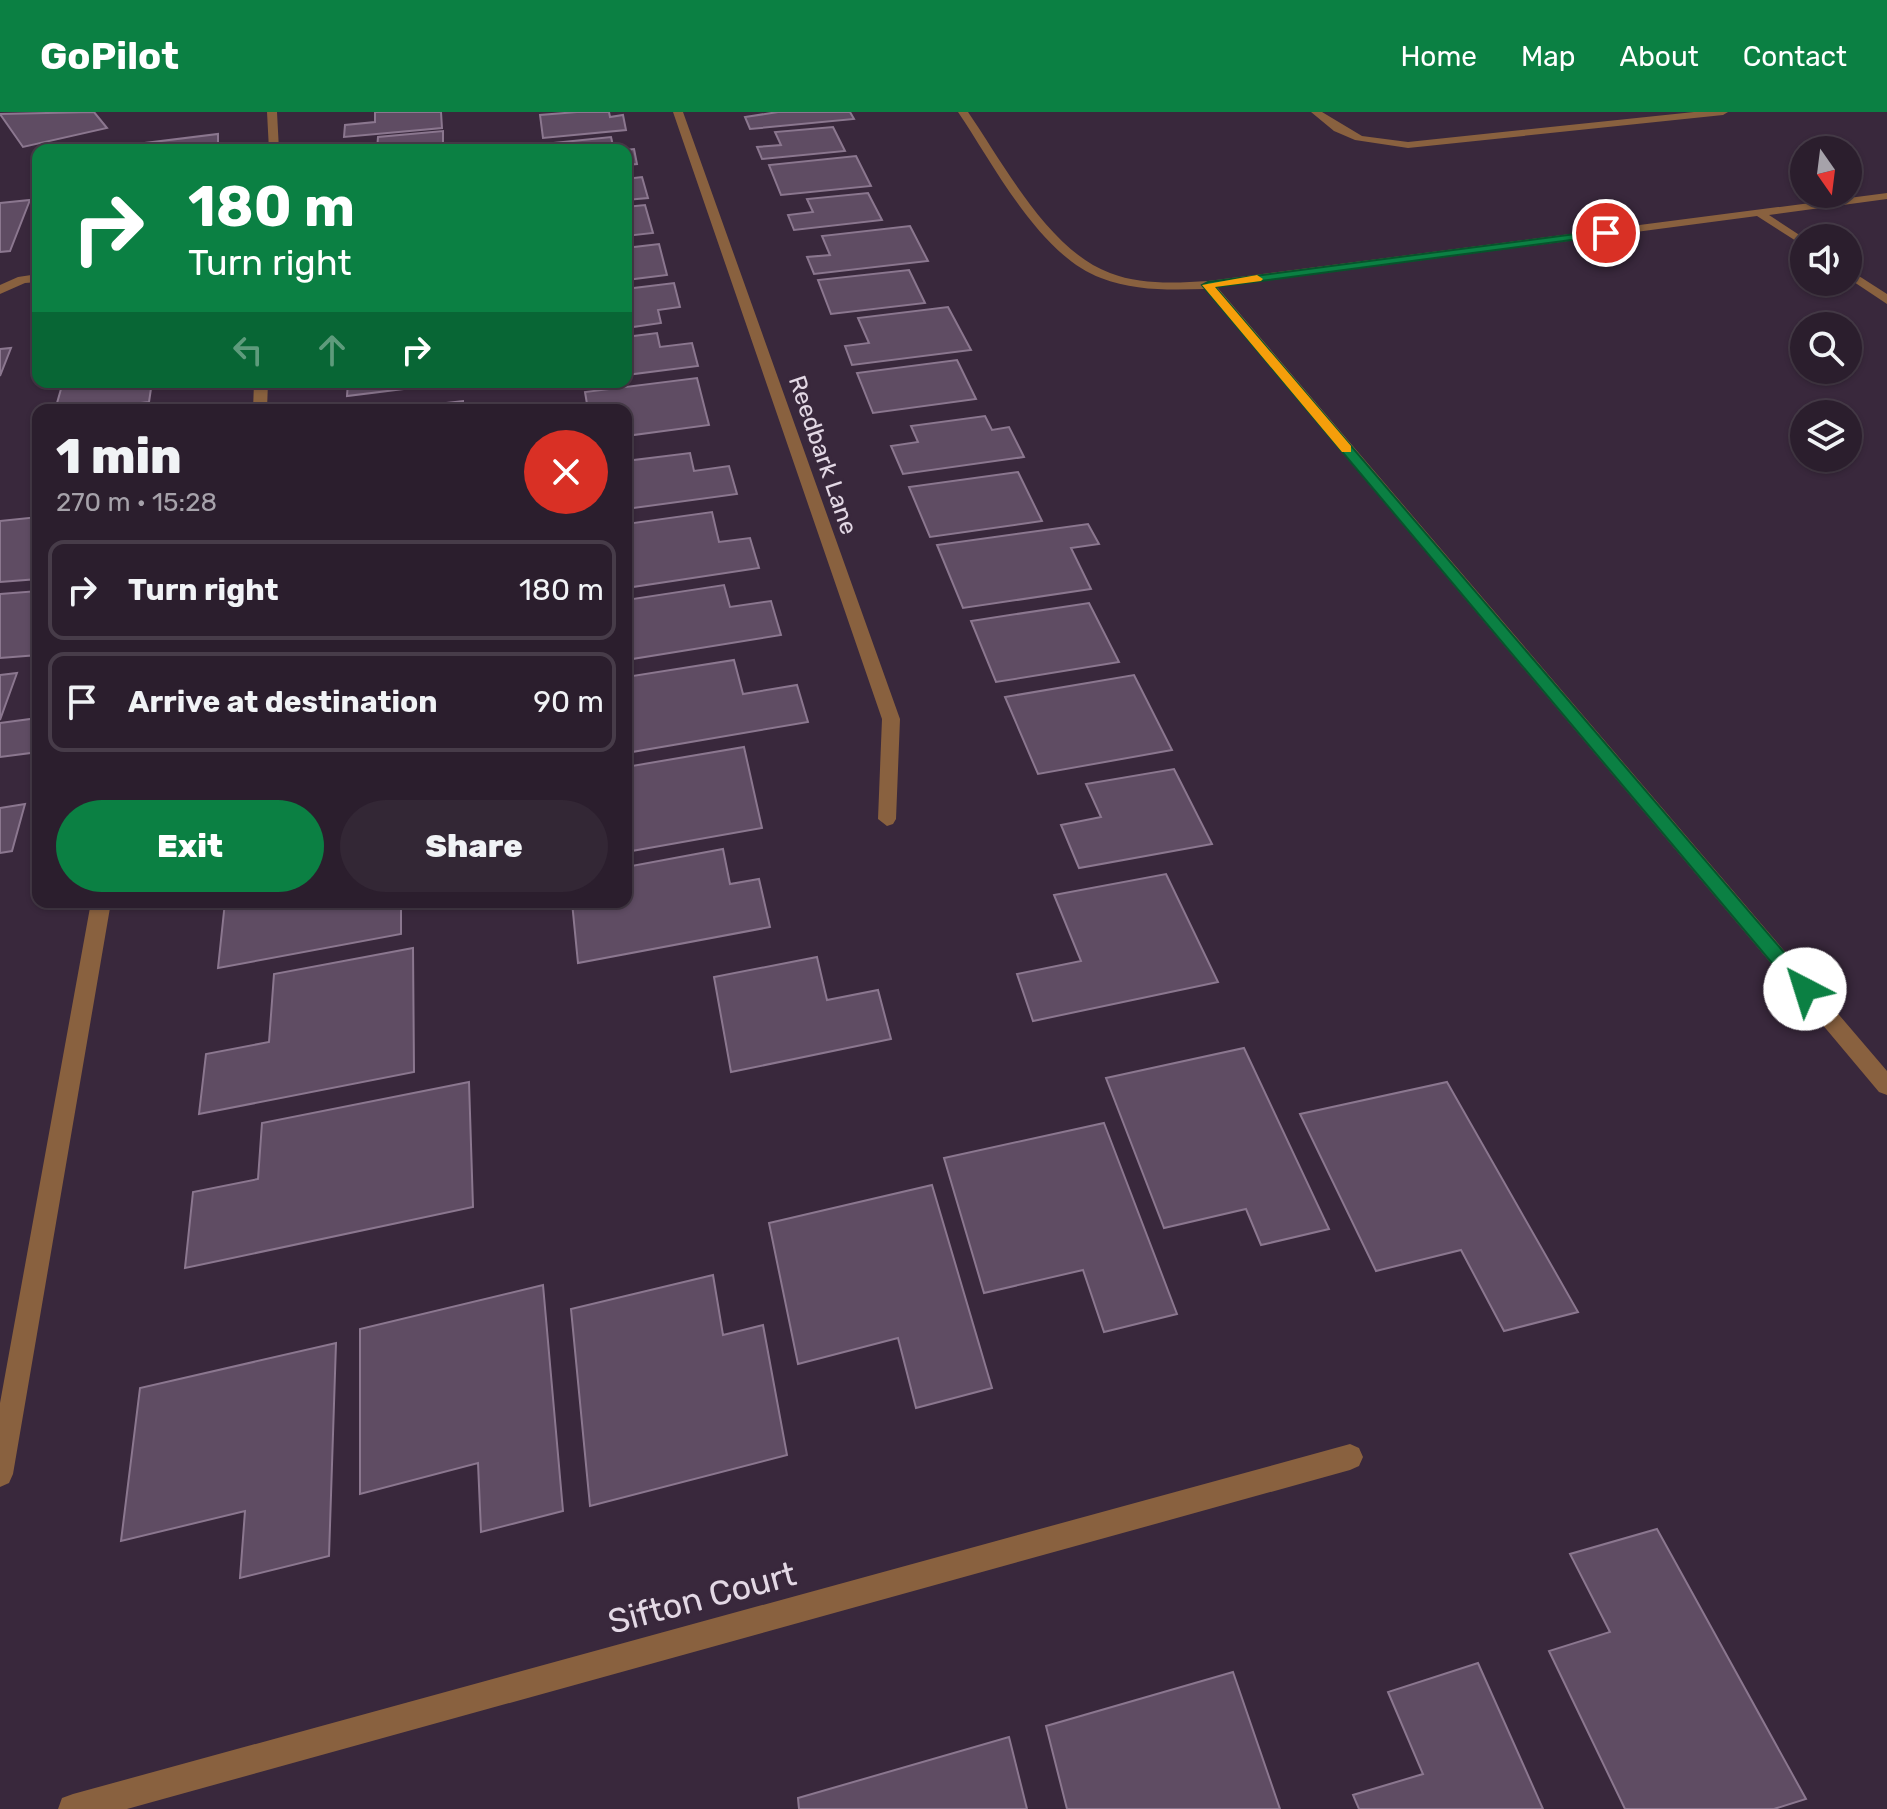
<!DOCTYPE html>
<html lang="en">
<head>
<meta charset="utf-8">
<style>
	:root { --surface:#2b1e2d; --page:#332735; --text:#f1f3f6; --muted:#a6a2aa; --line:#473c49; --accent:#0b8043 }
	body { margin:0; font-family:Rubik,sans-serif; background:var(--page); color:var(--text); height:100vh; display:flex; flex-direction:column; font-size:30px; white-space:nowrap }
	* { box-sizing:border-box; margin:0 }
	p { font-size:26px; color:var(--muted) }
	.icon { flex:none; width:44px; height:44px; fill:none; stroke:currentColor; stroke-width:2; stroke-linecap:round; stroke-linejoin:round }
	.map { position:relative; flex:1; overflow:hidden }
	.side { position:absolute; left:32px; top:292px; width:600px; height:504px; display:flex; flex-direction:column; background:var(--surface); border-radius:16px; box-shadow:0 2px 6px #0004,0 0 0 2px var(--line) }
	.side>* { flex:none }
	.guide { position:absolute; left:32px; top:32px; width:600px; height:244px; border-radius:16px; box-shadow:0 2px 6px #0004,0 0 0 2px var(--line); background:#0b8043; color:#fff; overflow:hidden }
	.needle { width:52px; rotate:166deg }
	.tools { position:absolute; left:1790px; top:24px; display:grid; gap:16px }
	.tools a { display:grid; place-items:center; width:72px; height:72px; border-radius:50%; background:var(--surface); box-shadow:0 2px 6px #0004,0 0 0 2px var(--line); font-size:40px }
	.pin { position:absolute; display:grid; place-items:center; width:68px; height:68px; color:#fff; margin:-34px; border:4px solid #fff; border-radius:50%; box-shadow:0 2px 8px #0007 }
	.me { position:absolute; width:88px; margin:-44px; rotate:320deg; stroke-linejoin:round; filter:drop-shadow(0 0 6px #0008) }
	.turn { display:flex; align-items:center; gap:28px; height:168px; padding:0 24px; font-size:36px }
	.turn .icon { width:104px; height:104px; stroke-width:2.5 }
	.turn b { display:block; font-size:56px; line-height:68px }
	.lanes { display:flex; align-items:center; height:76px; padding:0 24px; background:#0003; justify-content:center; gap:40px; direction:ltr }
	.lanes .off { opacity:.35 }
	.round { display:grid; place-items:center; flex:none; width:84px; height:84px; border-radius:42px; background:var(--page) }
	.overview { display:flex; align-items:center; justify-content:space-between; height:136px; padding:0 24px }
	h1 { font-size:48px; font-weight:800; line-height:60px }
	.action { display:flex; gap:16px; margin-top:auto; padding:16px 24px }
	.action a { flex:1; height:92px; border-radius:48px; background:var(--accent); color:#fff; font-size:32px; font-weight:800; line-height:92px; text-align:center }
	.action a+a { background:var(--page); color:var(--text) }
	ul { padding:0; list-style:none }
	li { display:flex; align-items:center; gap:24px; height:100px; margin:0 16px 12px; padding:0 8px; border:4px solid var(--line); border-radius:16px }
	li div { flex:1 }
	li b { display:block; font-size:30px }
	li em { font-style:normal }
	header { display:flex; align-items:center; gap:48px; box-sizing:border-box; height:112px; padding:0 40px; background:var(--accent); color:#fff }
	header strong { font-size:38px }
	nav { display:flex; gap:44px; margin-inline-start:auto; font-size:28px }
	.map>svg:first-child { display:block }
	.building { fill:#5f4c63; stroke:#8b778f; stroke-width:2 }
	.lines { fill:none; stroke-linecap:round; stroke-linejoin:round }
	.lane { fill:#89613f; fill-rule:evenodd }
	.street { fill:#89613f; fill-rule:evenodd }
	.route { fill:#0b8043; stroke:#07532c; stroke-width:2 }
	.slow { fill:#f59e0b }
	.labels { text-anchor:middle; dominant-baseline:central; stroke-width:6; stroke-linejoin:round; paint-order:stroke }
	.far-street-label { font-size:24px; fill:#e3d8e5; stroke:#39283c }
	.near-street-label { font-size:34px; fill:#e3d8e5; stroke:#39283c }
</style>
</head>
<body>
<header>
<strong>GoPilot</strong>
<nav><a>Home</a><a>Map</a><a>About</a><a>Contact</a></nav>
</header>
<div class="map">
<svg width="1887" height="1697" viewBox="0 0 1887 1697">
	<rect width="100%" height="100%" fill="#39283c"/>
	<path class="building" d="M94 0 107 16 23 35 0 2Z
		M375 0H441L442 16 344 25 345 13 375 10Z
		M577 0H609L610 5 623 3 626 18 543 26 540 3Z
		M778 0H850L854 7 750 17 745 5Z
		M833 15 845 39 762 47 757 35 781 33 775 20Z
		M443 19V38H377L378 25Z
		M218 22V38H128L129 33Z
		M611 25 614 38H525V34Z
		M634 37 637 52 626 53V38Z
		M856 44 871 74 781 83 769 53Z
		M642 65 648 86 626 88V67Z
		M868 81 882 108 794 118 788 103 813 100 807 87Z
		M30 88 10 139 0 140V91Z
		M645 93 653 121 626 124V95Z
		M910 114 928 149 814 162 807 145 830 143 822 124Z
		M659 132 667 163 626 168V136Z
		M909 158 925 191 831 202 818 168Z
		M674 171 680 195 658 198 661 211 626 216V177Z
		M948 195 971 238 852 253 845 234 869 231 858 206Z
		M657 221 660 235 692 231 698 254 626 263V225Z
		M11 236 0 264V237Z
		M957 248 976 287 873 301 857 261Z
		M697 266 709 313 626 324V298H588L585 280Z
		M63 270H152L149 290 83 298H55Z
		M348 270H460L347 284Z
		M463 289V298H393V297Z
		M985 304 992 318 1009 315 1024 345 903 362 891 334 918 330 911 314Z
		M690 341 694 359 729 354 737 382 626 397V349Z
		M1018 360 1042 409 930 425 909 375Z
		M712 400 719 430 750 426 759 456 626 476V412Z
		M38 405V467L0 470V409Z
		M1088 412 1099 432 1071 436 1091 477 963 496 937 433Z
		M724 473 730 495 771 489 781 523 626 548V488Z
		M38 479V543L0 546V482Z
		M1089 491 1119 550 996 570 971 509Z
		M734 548 743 582 797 573 808 610 632 640 626 605V565Z
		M17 561 0 608V563Z
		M1134 563 1172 638 1038 662 1005 585Z
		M38 606V640L0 645V611Z
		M744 635 762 716 626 740V655Z
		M1174 657 1212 732 1079 756 1061 713 1101 705 1086 672Z
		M25 692 12 739 0 741V696Z
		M723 737 730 772 759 767 770 815 578 851 572 790H626V755Z
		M1166 762 1218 870 1033 909 1017 862 1081 849 1054 783Z
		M225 790H401V822L218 856Z
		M413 836 414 960 199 1002 206 942 269 930 274 862Z
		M817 845 827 888 878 878 891 927 731 960 714 865Z
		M1244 936 1329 1117 1261 1133 1246 1097 1164 1116 1106 966Z
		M469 970 473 1095 185 1156 193 1080 258 1067 262 1011Z
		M1447 970 1578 1200 1504 1219 1461 1138 1376 1159 1300 1002Z
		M1104 1011 1177 1202 1104 1220 1083 1158 984 1181 944 1046Z
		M932 1073 992 1276 916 1296 898 1226 798 1252 769 1111Z
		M713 1163 723 1223 763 1213 787 1343 590 1394 571 1197Z
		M543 1173 563 1399 481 1420 478 1351 360 1382V1217Z
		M336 1231 329 1444 240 1466 245 1399 121 1429 140 1276Z
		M1657 1417 1806 1687 1774 1697H1625L1549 1539 1610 1520 1570 1442Z
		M1478 1551 1543 1697H1359L1353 1683 1423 1662 1388 1580Z
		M1233 1560 1280 1697H1067L1046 1614Z
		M1009 1625 1027 1697H799L798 1686Z"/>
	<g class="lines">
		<path class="lane" d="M958 0H968C1004 52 1048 138 1110 161 1141 173 1176 171 1208 169L1887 81V87L1769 103 1804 126V134L1757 104 1217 175 1887 959V983L1879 980 1205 177C1170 178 1134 179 1101 166 1039 143 994 53 958 0Z
			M1311 0H1322L1362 24 1408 30 1694 0H1728L1723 3 1408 36 1355 28 1334 19Z
			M1848 157 1887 182V192L1848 166Z"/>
		<path class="street" d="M267 0H277L279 38H269Z
			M673 0H683L900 607 896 707 893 712 887 714 878 707 882 607Z
			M38 162V170L25 171 0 182V173L18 165Z
			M254 270H268L267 298H253Z
			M91 790H111L13 1362 9 1371 0 1375V1291Z
			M1350 1332 1359 1336 1363 1345 1359 1354 1350 1358 127 1697H58L62 1686 73 1682Z"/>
	</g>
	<path class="route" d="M1606 118 1611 121 1609 123 1215 175 1811 872 1814 877 1811 882H1798L1202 173 1208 170Z"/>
	<path class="slow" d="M1257 163 1263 167 1261 169 1215 175 1351 334V340H1342L1202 173Z"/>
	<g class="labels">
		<g class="far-street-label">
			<text transform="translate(823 343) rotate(71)">Reedbark Lane</text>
		</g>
		<g class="near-street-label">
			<text transform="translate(702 1486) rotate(-15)">Sifton Court</text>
		</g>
	</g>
</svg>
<div class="tools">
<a><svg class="needle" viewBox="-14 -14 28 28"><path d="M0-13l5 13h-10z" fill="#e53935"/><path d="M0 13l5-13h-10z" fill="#a6a2aa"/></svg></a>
<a><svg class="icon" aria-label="sound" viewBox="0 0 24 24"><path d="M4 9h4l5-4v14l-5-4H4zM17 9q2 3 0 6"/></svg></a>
<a><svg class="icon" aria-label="search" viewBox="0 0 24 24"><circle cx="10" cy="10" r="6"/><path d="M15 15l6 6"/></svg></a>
<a><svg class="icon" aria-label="layers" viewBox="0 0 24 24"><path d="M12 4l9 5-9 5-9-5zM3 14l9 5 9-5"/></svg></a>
</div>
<div class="pin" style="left:1606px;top:121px;background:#d93025"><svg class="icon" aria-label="arrive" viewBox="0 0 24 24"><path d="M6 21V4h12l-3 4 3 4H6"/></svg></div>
<svg class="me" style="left:1805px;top:877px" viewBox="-20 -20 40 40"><circle r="19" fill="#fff"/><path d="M0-13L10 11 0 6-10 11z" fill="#0b8043"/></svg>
<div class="guide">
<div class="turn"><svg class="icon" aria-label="right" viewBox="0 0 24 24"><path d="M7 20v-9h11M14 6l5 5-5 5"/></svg><div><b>180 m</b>Turn right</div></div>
<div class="lanes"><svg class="icon off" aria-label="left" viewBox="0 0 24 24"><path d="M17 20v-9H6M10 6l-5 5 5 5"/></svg><svg class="icon off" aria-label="ahead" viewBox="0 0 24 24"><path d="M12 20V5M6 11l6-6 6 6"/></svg><svg class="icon" aria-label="right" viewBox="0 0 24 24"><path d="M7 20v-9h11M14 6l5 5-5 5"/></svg></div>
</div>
<section class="side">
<div class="overview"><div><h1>1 min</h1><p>270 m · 15:28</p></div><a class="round" style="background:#d93025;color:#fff"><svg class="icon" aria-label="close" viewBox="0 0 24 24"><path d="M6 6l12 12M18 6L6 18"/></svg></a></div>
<ul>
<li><svg class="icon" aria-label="right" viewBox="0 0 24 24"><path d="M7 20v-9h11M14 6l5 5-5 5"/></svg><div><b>Turn right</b></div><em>180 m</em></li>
<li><svg class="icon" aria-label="arrive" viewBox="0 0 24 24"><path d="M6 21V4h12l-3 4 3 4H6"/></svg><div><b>Arrive at destination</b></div><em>90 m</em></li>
</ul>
<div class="action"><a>Exit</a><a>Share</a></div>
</section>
</div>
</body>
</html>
